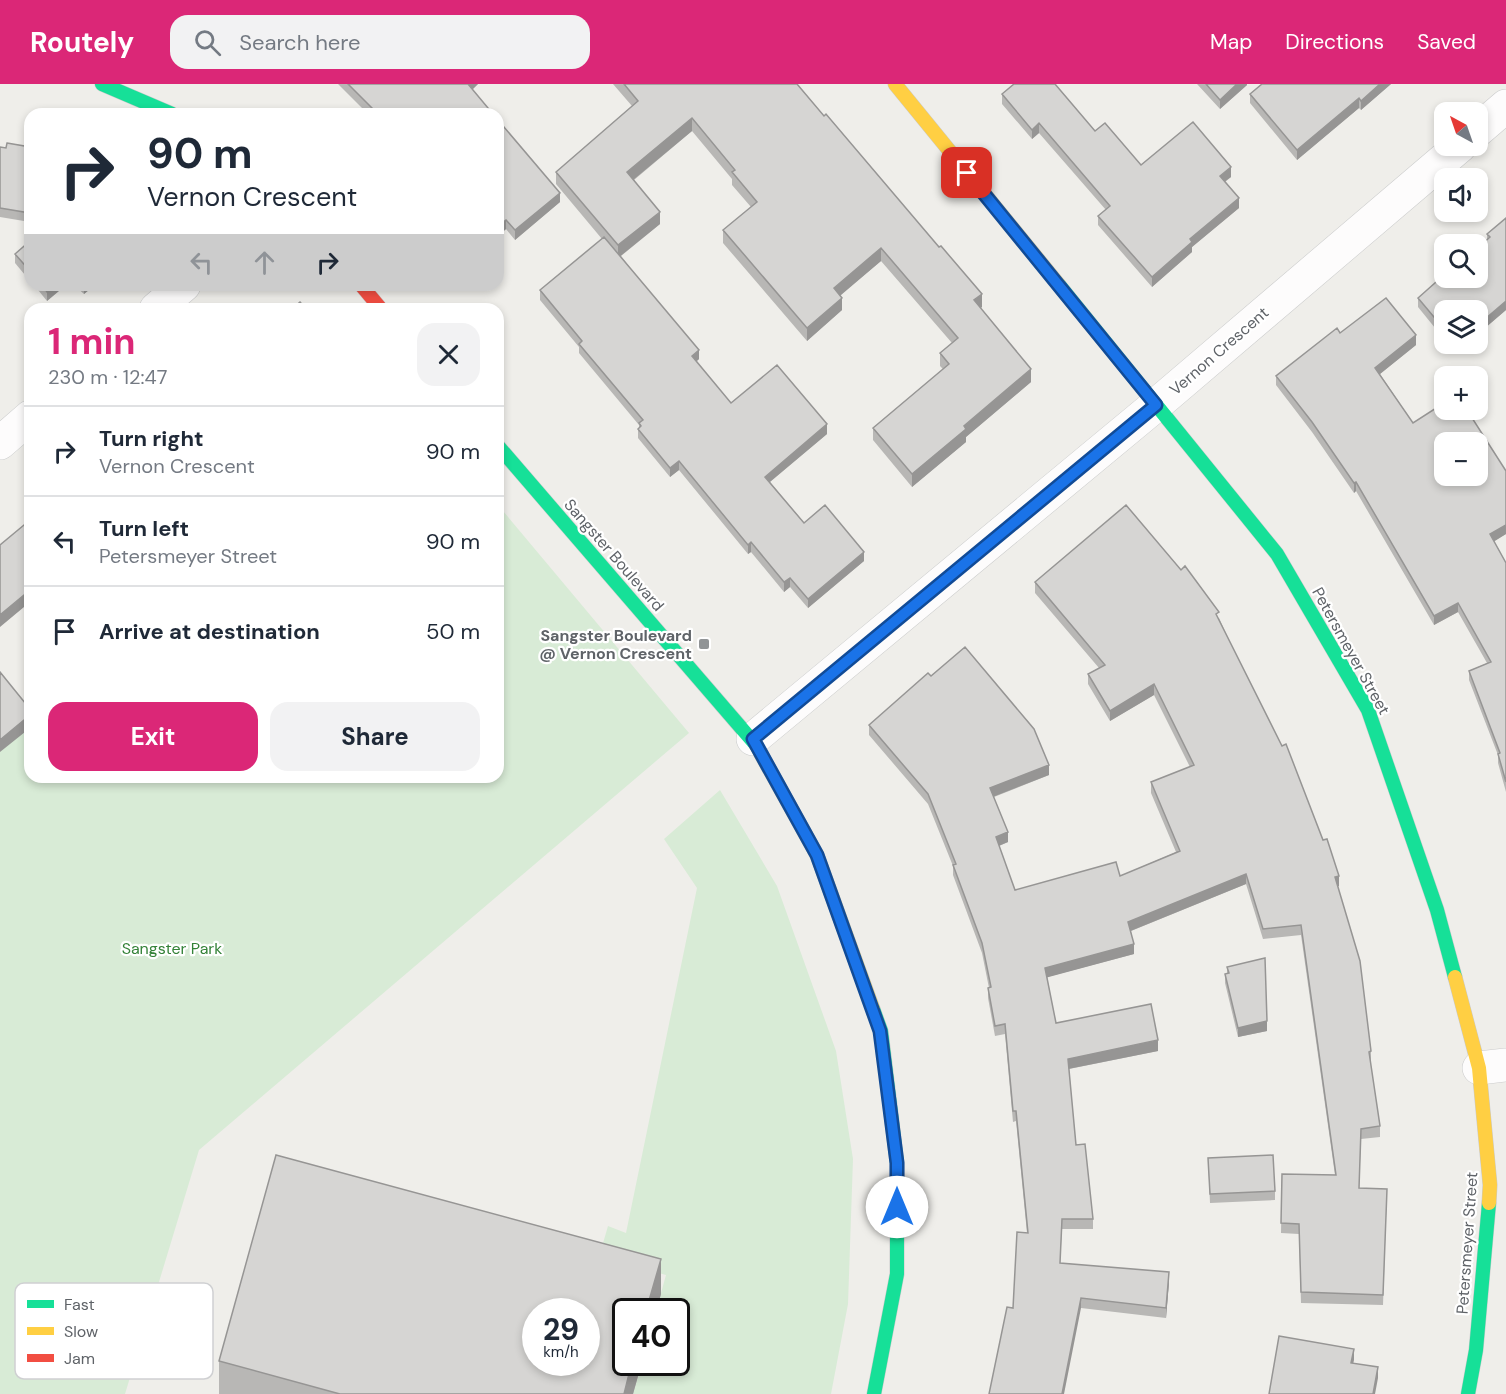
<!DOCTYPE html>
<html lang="en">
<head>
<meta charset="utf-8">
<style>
	:root { --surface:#fff; --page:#f2f2f3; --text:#1f2937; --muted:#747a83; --line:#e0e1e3; --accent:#db2777 }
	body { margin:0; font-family:"DM Sans",sans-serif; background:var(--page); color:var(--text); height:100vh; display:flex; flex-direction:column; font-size:22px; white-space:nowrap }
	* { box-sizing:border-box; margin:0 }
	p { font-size:20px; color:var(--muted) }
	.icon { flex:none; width:33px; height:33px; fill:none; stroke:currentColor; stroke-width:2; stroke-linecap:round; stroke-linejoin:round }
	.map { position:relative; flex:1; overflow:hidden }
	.details { position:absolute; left:24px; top:219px; width:480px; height:480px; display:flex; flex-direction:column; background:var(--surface); border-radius:18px; box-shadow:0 3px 9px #0003 }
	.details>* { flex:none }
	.top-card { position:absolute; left:24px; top:24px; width:480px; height:183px; border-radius:18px; box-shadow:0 3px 9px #0003; background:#fff; color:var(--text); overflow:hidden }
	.needle { width:39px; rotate:320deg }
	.fabs { position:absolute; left:1434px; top:18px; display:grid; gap:12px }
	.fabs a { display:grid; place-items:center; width:54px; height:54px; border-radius:12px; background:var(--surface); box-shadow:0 3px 9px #0003; font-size:30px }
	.speed { position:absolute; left:522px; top:1214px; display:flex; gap:12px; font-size:30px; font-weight:700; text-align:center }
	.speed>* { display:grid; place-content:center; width:78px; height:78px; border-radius:50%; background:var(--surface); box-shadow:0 3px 9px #0003; line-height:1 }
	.speed small { font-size:15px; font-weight:400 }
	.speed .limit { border:3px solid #111; border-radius:9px; background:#fff; color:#111 }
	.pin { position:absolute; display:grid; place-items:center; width:51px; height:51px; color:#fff; margin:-26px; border-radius:12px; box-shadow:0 3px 9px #0006 }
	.me { position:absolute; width:66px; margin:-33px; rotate:0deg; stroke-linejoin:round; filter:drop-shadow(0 0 4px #0008) }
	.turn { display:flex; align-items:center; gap:21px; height:126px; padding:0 24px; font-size:27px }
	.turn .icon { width:78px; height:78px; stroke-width:2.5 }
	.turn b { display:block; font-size:42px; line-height:51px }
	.lanes { display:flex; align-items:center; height:57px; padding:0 24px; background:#0003; justify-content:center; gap:30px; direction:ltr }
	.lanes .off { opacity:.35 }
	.round { display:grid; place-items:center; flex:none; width:63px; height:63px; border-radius:18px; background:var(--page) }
	.summary { display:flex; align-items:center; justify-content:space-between; height:102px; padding:0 24px }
	h1 { font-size:36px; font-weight:700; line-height:45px; color:var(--accent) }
	.cta { display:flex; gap:12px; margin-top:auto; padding:12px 24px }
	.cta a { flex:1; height:69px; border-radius:18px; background:var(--accent); color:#fff; font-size:24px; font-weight:700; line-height:69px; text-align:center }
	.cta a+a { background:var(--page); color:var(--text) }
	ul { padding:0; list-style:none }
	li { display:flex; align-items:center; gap:18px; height:90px; padding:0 24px; border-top:2px solid var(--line) }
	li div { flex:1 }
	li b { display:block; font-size:22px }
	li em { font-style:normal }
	header { display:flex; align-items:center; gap:36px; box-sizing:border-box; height:84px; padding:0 30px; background:var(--accent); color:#fff }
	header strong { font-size:28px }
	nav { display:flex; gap:33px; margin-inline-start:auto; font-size:21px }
	.search { width:420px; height:54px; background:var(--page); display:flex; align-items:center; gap:15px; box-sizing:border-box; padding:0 21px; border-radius:18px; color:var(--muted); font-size:22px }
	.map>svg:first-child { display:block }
	.green { fill:#d8ebd6 }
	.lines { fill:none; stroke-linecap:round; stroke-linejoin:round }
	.street-casing { stroke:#cbcccc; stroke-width:34 }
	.fast-casing { stroke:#cacacb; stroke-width:15 }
	.slow-casing { stroke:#cacacb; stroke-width:15 }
	.jam-casing { stroke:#cacacb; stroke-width:15 }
	.street { stroke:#fdfcfc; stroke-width:33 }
	.fast { stroke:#16e098; stroke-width:14 }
	.slow { stroke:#ffcf43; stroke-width:14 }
	.jam { stroke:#f24e42; stroke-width:14 }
	.wall { fill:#b8b7b5 }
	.shaded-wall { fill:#969594 }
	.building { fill:#d6d5d3; stroke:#969594; stroke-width:1.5; fill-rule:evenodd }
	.route-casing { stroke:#114b97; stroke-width:15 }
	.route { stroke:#1a73e8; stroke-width:10 }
	.poi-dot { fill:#919496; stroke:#fff; stroke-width:2 }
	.labels { text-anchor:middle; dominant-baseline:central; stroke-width:4.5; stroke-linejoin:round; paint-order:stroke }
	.street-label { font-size:16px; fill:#5f6368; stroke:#fff }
	.poi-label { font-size:16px; font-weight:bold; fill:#5f6368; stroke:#fff; text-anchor:end }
	.park-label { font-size:16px; fill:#348238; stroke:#fff }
	.key { fill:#fff; stroke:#cfd0d2; stroke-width:1.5 }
	.key-label { font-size:16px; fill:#5f6368 }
</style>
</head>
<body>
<header>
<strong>Routely</strong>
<div class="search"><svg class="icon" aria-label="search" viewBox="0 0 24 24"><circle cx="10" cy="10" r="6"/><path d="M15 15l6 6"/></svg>Search here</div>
<nav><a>Map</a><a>Directions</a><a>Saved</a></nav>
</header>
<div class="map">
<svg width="1506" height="1310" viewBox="0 0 1506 1310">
	<rect width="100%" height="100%" fill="#efeeea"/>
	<path class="green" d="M498 421 689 649 199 1066 125 1310H0V658L30 634V693H498Z
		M720 706 777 802 836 967 853 1075 848 1220 831 1310H633L642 1278H676V1227H656L666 1191 599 1173 608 1142 626 1149 697 804 664 755Z"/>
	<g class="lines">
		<g class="street-casing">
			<path id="street" d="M1478 46 1506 22
				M156 225 184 201
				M0 359 30 333
				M753 655 1156 321 1460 62
				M1479 984 1506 981"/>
		</g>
		<g class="fast-casing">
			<path id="fast" d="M102 0 172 30
				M1059 201 1277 470 1368 626 1437 826 1455 893
				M498 362 756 661
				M873 925 881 947 897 1079V1190L874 1310
				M1468 1310 1476 1266 1489 1119"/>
		</g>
		<g class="slow-casing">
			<path id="slow" d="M895 0 1059 201
				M756 661 817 771 873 925
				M1455 893 1479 984 1490 1101 1489 1119"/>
		</g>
		<g class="jam-casing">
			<path id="jam" d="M361 201 381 225"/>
		</g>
		<use href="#street" class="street"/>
		<use href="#fast" class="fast"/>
		<use href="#slow" class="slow"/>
		<use href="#jam" class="jam"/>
	</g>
	<path class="wall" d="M338 0H478L472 5 493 30H368Z
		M613 0H797L982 223 980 224 1031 298 966 353V358L912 403 873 356V344L943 285 940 282V269L952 259 881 177 840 211 842 226 807 257 723 159V146L751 123 732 101V95L692 47 634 96 660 140 621 172 699 275 696 278 731 319 827 350 770 398 804 439 864 477 808 524 790 503 784 508 751 468 748 470 679 386 670 393 638 354V345L639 344V341L579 269V263L540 216V206L602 155 556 100V88L632 22Z
		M1197 0H1247V1L1220 25Z
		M1262 0H1391L1361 26 1359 24 1297 76 1250 19V10Z
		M1002 10 1095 47 1141 81 1231 93 1225 98 1239 124 1192 163V168L1152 203 1098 141V132L1106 126 1039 49 1032 55 1002 20Z
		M498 36 560 118 515 156 506 145 498 152Z
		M0 63 6 64 30 63V138L0 133Z
		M1506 134V226L1478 250V226H1444V255L1418 223V214L1487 155V150Z
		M30 157V197L15 179V170Z
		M34 201H66L47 217Z
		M74 201H95L84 210Z
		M1340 249 1416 261 1380 290 1413 339 1506 450 1494 457 1506 479V708L1498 679V671L1469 596V587L1487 579 1458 528 1434 541 1356 407 1354 409 1312 348 1276 301V292Z
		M1448 260H1467L1456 269Z
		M1035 498 1219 534 1339 802H1338L1371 967V977L1370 978 1380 1042V1053L1361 1055 1359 1104 1387 1105 1383 1221 1301 1219 1299 1150 1281 1149 1282 1090 1335 1091 1301 851 1263 855 1246 800 1131 847 1134 870 1047 893 1056 939 1158 967 1069 985 1076 1061 1093 1135V1145H1062L1060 1179 1169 1198 1166 1234 1081 1224H1013L1027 1149 1016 1037 1013 1038 1005 950 995 952 988 914V904H989L982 869 953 791V782L928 720 869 651V641L931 592 1049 691 994 713 1008 758 999 762 1015 806 1120 792 1176 768 1151 709V698L1190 683 1154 611 1110 637 1088 600V590L1099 584 1035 509Z
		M1227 883 1267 947 1238 953 1225 899V890L1227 889Z
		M1208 1074 1275 1107V1116L1210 1119Z
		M661 1210 633 1310H219V1277Z"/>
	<path class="shaded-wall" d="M468 0H478L468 10Z
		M1237 0H1247V1L1220 25V16Z
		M1380 0H1391L1361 26V17Z
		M1359 14V24L1297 76V66Z
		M692 34V47L627 101V88Z
		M1039 39V49L1032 55V46Z
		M1231 83V93L1220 101V92Z
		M560 109V118L515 156V146Z
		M1239 114V124L1192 163V168L1152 203V193L1190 155Z
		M660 128V140L618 174V161Z
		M506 136V145L498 152V142Z
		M881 164V177L834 217V204Z
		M55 201H66L47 217V208Z
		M84 201H95L84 210Z
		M982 210V223L974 229V216Z
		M842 214V226L807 257V244Z
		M1506 217V226L1478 250V241Z
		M1416 251V261L1375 294V284Z
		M1456 260H1467L1456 269Z
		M699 266V275L692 281V272Z
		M1031 285V298L966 353V358L912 403V390L964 342Z
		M827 340V350L765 402V393Z
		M679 377V386L670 393V384Z
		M1356 398V407L1354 409V399Z
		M1506 441V450L1490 460V450Z
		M751 458V468L748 470V461Z
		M864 468V477L808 524V515Z
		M790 494V503L784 508V498Z
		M30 506V518L0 543V531Z
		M1458 519V528L1434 541V532Z
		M1154 600V611L1110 637V627Z
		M30 631V644L0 668V656Z
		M1049 681V691L990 714V704Z
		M1008 748V758L996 763V753Z
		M1246 790V800L1128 848V838Z
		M1339 792V802L1335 803V793Z
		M1134 860V870L1045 894V884Z
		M1267 937V947L1238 953V944Z
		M1158 956V967L1068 985V975Z
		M661 1175V1210L656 1227H646Z
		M1169 1188V1198L1166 1234V1224Z
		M1081 1214V1224L1064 1310H1062Z
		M1354 1265V1276L1351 1289V1279Z
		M632 1278H642L633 1310H624Z
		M1378 1283V1294L1375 1310H1373Z"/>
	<path class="building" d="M348 0H468L493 30H396L392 26 388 30H378Z
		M624 0H797L824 32 826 30 939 163 941 162 982 210 974 216 1031 285 964 342 966 345 912 390 873 344 949 280 940 269 958 254 881 164 834 204 842 214 807 244 723 146 757 118 732 88 735 86 692 34 627 88 660 128 618 161 556 88 638 17Z
		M1014 0H1055L1095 47 1105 39 1141 81 1193 38 1231 83 1220 92 1239 114 1190 155 1192 158 1152 193 1098 132 1110 122 1039 39 1032 46 1002 10Z
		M1206 0H1237L1220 16Z
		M1262 0H1380L1361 17 1359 14 1297 66 1250 10Z
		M498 36 560 109 515 146 506 136 498 142Z
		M7 59 30 63V129L0 124V63L6 64Z
		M1506 134V217L1478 241V226H1444V245L1418 214 1444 191V194H1478V164L1490 153 1487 150Z
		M604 153 699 266 692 272 731 319 777 281 827 340 765 393 804 439 825 421 864 468 808 515 790 494 784 498 751 458 748 461 679 377 670 384 638 345 641 342 639 339 643 336 579 260 582 257 540 206Z
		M30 157V187L15 170Z
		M42 201H55L47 208Z
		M1386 214 1416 251 1375 284 1413 339 1444 319V326H1467L1506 387V441L1490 450 1506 479V698L1498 670 1500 669 1469 587 1491 578 1458 519 1434 532 1356 398 1354 399 1312 338 1276 292 1337 244 1340 249ZM1444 358H1478V392H1444Z
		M300 218 306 225H292Z
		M1126 421 1181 486 1185 482 1219 528 1216 530 1282 662 1286 660 1323 756 1327 755 1339 792 1335 793 1360 877 1371 967 1369 968 1380 1042 1361 1045 1359 1104 1387 1105 1383 1211 1301 1208 1299 1140 1281 1139 1282 1090 1336 1091 1301 841 1263 845 1246 790 1128 838 1134 860 1045 884 1056 939 1151 920 1158 956 1068 975 1076 1061 1085 1060 1093 1135H1062L1060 1179 1169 1188 1166 1224 1081 1214 1062 1310H989L1007 1223 1013 1224 1017 1148 1028 1149 1016 1027H1013L1005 940 995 942 988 904 991 903 982 859 953 781 956 780 928 710 869 641 928 589 931 592 965 563 1034 645 1049 681 990 704 1008 748 996 753 1015 806 1116 778 1120 792 1180 767 1151 698 1194 681 1154 600 1110 627 1088 590 1105 581 1035 498Z
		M30 436V506L0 531V461Z
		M0 588 30 625V631L0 656Z
		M1265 874 1267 937 1238 944 1225 890 1229 889 1227 883Z
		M276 1071 661 1175 646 1227H626V1278H632L624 1310H340L219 1277ZM536 1227H586V1278H536Z
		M1273 1071 1275 1107 1210 1110 1208 1074Z
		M1279 1252 1354 1265 1351 1279 1378 1283 1373 1310H1269Z"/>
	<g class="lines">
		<g class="route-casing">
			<path id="route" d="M897 1123V1079L880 947 817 771 753 655 1156 321 967 89"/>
		</g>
		<use href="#route" class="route"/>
	</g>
	<rect class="poi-dot" x="698" y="554" width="12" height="12" rx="3"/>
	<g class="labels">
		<g class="street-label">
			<text transform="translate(1219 267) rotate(-41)">Vernon Crescent</text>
			<text transform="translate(614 471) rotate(49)">Sangster Boulevard</text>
			<text transform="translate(1351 567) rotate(61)">Petersmeyer Street</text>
			<text transform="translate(1467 1159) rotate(-86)">Petersmeyer Street</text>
		</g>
		<g class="poi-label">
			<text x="692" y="551">Sangster Boulevard<tspan x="692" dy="18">@ Vernon Crescent</tspan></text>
		</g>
		<g class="park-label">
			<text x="172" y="864">Sangster Park</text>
		</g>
	</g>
	<rect x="15" y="1199" width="198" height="96" rx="9" class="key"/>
	<rect x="27" y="1216" width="27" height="8" fill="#16e098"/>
	<rect x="27" y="1243" width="27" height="8" fill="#ffcf43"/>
	<rect x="27" y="1270" width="27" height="8" fill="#f24e42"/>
	<g class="key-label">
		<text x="64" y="1226">Fast</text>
		<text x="64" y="1253">Slow</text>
		<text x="64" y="1280">Jam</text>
	</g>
</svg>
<div class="fabs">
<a><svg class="needle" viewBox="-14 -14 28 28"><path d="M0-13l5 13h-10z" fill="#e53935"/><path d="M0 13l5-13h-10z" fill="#747a83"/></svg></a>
<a><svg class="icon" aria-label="sound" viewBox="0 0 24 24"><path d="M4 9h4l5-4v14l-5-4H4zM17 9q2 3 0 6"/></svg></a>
<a><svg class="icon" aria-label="search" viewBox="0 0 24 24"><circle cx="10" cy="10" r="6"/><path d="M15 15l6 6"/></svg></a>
<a><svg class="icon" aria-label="layers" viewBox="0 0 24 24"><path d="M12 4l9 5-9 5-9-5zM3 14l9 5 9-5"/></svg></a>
<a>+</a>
<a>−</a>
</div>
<div class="speed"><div>29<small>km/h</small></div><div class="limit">40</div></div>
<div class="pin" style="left:967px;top:89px;background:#d93025"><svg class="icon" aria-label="arrive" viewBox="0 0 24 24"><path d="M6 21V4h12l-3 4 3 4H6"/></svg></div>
<svg class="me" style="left:897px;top:1123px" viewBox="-20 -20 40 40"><circle r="19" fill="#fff"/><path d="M0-13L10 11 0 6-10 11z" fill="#1a73e8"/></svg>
<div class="top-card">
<div class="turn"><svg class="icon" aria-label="right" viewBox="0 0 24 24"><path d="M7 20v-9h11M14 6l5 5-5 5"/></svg><div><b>90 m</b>Vernon Crescent</div></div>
<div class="lanes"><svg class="icon off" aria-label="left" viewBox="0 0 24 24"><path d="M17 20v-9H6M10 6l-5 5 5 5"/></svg><svg class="icon off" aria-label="ahead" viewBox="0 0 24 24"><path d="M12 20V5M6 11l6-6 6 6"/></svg><svg class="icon" aria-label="right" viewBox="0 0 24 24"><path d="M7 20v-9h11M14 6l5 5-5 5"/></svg></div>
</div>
<section class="details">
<div class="summary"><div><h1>1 min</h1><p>230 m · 12:47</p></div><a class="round"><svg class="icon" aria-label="close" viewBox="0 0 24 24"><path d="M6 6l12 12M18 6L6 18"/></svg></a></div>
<ul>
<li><svg class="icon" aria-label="right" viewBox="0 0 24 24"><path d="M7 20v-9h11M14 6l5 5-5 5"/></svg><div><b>Turn right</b><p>Vernon Crescent</p></div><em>90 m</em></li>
<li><svg class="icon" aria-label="left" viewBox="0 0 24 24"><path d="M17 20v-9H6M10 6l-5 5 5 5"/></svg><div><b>Turn left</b><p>Petersmeyer Street</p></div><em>90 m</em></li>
<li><svg class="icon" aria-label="arrive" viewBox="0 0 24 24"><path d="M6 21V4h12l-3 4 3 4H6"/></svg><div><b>Arrive at destination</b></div><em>50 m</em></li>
</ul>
<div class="cta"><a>Exit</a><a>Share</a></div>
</section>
</div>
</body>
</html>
